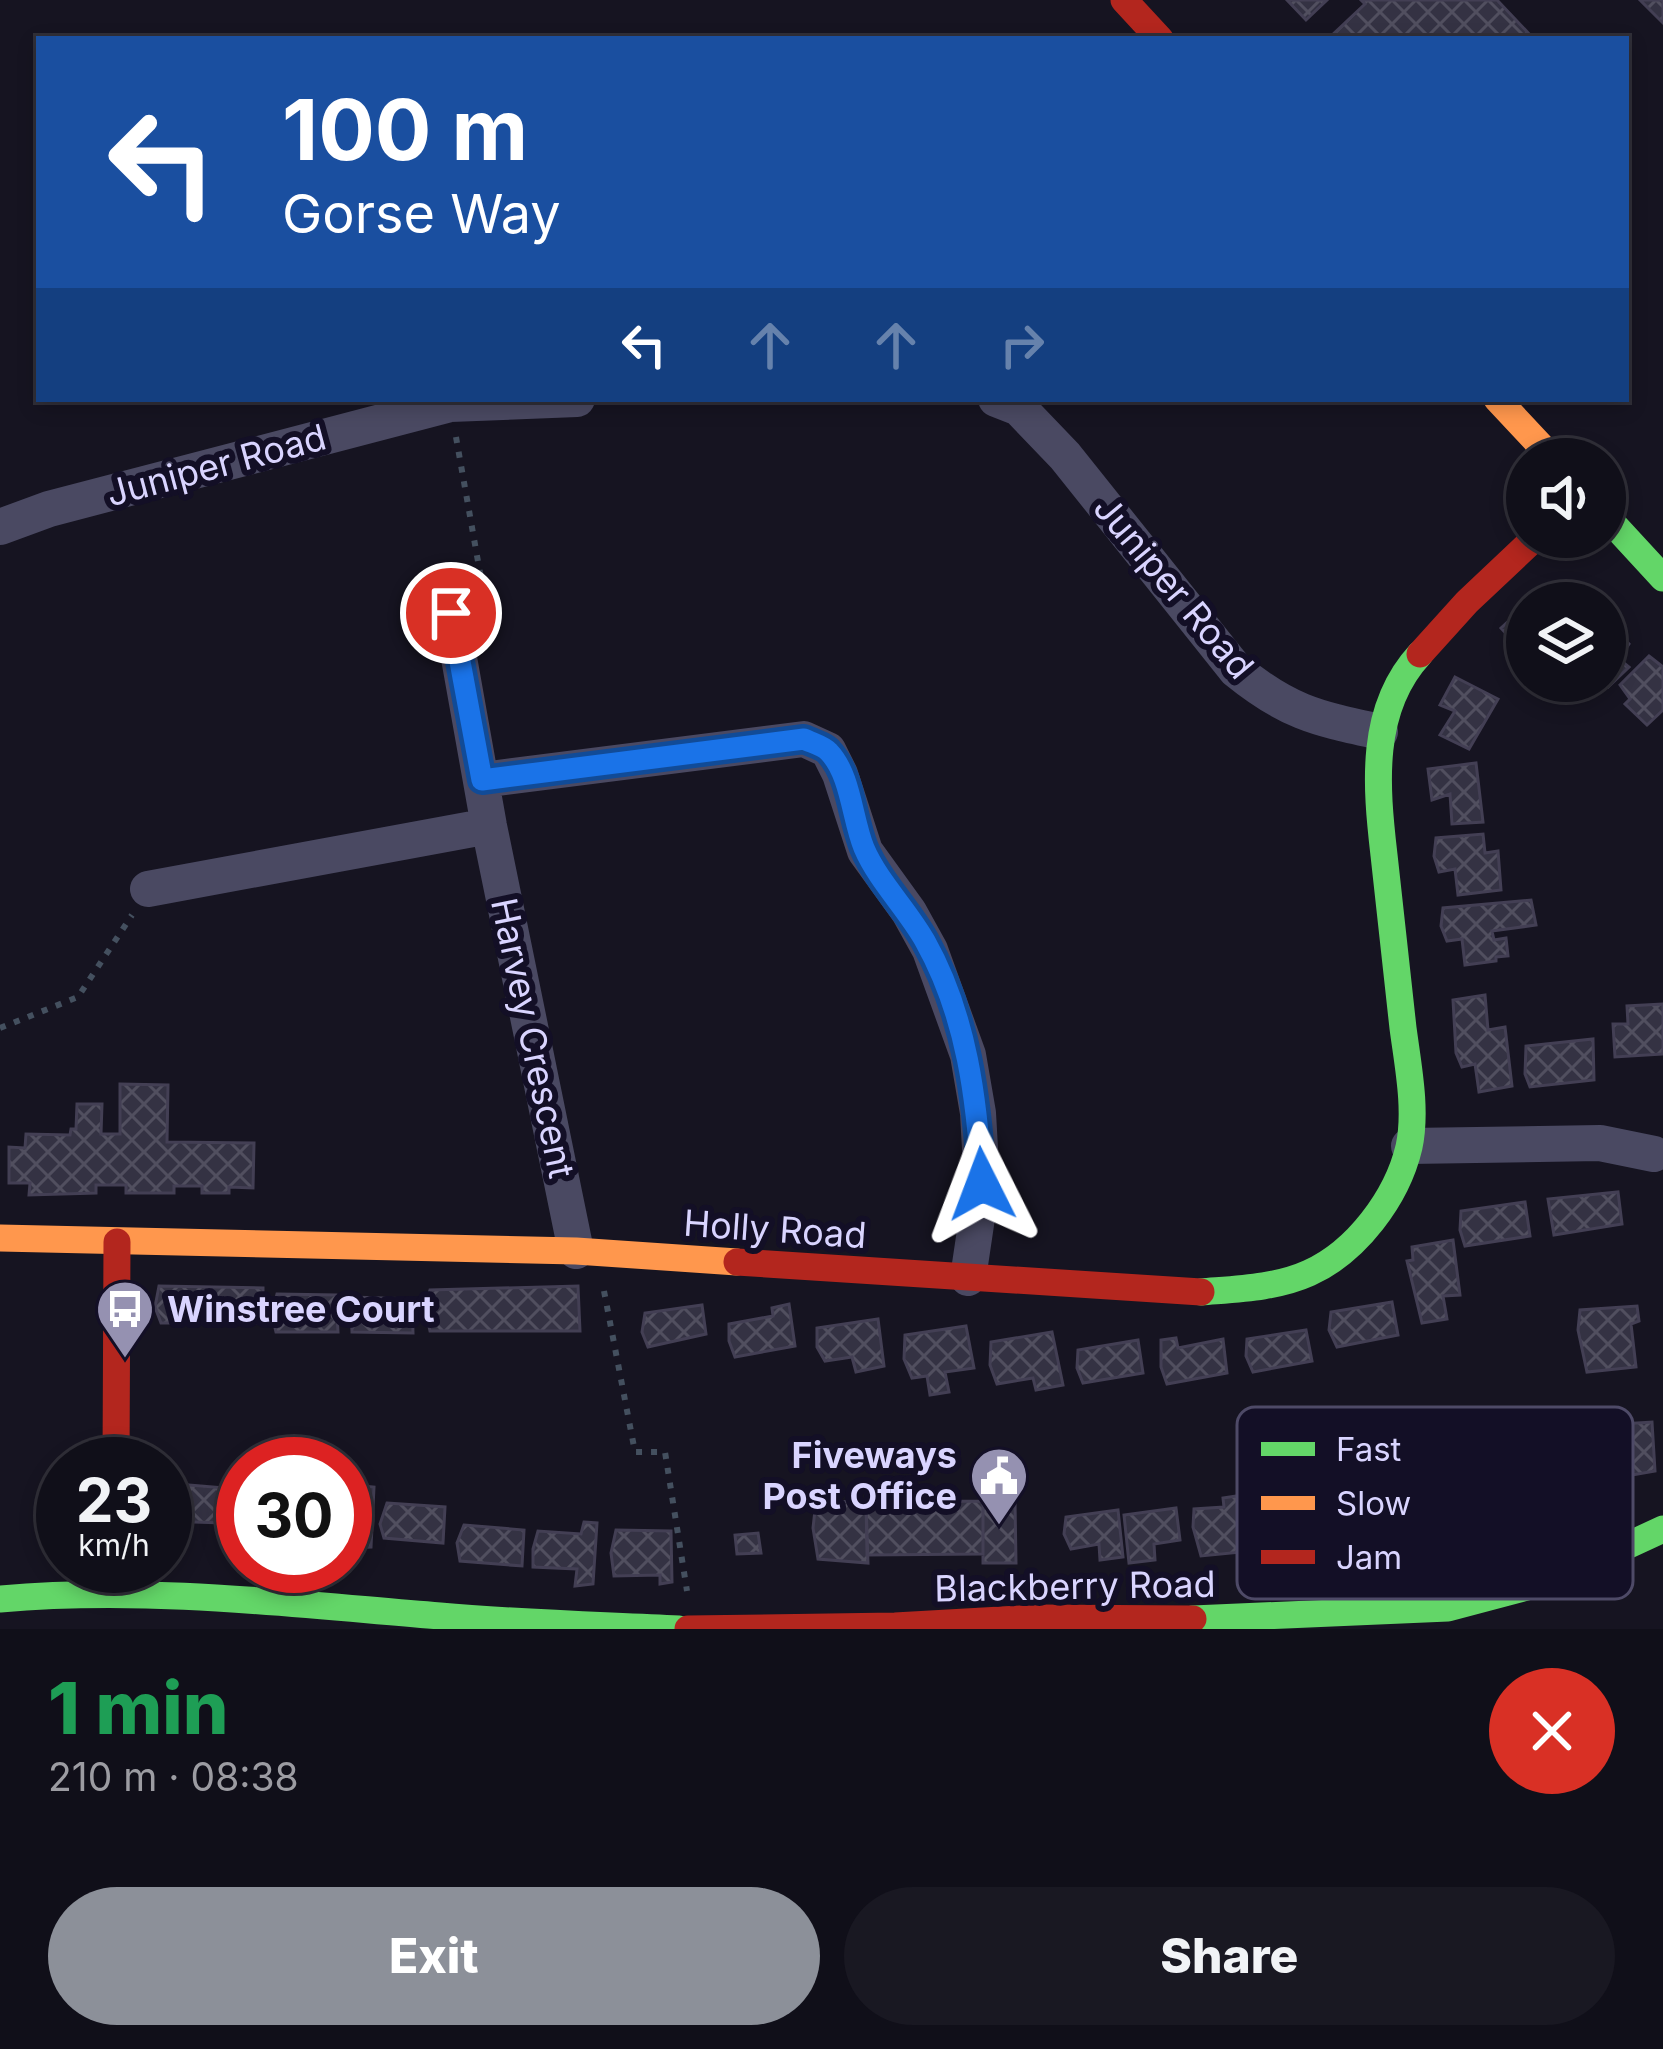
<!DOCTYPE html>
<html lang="en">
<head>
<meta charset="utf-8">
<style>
	:root { --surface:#100f19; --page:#191822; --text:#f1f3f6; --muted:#9c9ca2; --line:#302f38; --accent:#8c9099 }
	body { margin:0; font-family:Inter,sans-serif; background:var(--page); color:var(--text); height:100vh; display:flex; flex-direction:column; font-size:45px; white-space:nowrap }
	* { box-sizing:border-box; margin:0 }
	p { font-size:39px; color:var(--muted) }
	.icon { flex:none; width:66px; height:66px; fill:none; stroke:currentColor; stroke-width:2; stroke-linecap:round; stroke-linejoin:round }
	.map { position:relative; height:1629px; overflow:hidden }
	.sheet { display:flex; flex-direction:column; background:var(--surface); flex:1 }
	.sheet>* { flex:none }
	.hud { position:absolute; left:36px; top:36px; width:1593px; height:366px; border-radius:0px; box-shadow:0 6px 18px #0003,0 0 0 3px var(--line); background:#1a4fa0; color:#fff; overflow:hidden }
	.tools { position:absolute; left:1506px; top:438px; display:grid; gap:24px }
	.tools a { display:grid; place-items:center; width:120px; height:120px; border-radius:50%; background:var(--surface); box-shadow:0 6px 18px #0003,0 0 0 3px var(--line); font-size:60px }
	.speed { position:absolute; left:36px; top:1437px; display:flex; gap:24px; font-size:60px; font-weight:700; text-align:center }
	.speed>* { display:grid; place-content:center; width:156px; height:156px; border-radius:50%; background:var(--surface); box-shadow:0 6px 18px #0003,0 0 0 3px var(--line); line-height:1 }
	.speed small { font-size:30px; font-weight:400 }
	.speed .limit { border:18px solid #d22; background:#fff; color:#111 }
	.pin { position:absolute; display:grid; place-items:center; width:102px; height:102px; color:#fff; margin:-51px; border:6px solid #fff; border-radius:50%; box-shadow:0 3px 12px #0007 }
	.me { position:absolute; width:132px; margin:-66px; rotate:357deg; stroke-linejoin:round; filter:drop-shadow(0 0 9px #0008) }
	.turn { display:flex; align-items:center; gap:42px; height:252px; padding:0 48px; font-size:54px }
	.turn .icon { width:156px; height:156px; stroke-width:2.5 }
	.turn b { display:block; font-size:84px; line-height:102px }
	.lanes { display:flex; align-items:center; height:114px; padding:0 48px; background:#0003; justify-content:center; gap:60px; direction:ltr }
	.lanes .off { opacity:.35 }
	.round { display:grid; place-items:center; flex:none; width:126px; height:126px; border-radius:63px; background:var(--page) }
	.headline { display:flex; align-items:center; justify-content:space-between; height:204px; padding:0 48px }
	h1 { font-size:72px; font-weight:800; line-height:90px; color:#1e9e55 }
	.action { display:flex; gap:24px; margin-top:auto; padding:24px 48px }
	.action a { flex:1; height:138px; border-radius:72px; background:var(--accent); color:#fff; font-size:48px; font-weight:800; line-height:138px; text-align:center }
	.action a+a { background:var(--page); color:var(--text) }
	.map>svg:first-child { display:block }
	.building { fill:url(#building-cross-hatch); stroke:#433f54; stroke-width:3 }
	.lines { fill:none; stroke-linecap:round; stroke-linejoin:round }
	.path { stroke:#44505f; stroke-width:6; stroke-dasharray:6 9; stroke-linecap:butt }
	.street { stroke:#4a4962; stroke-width:36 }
	.fast { stroke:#63d668; stroke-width:27 }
	.slow { stroke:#ff974d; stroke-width:27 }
	.jam { stroke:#b3261e; stroke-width:27 }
	.route-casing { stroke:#114b97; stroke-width:30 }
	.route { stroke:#1a73e8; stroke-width:21 }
	.labels { text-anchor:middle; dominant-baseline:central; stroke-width:12; stroke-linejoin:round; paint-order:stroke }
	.street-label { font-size:36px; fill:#d9d4ff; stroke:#130f26 }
	.poi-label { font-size:36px; font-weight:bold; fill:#d9d4ff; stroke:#130f26; text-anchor:start }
	.key { fill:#130f26; stroke:#4e4a67; stroke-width:3 }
	.key-label { font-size:33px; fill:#d9d4ff }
</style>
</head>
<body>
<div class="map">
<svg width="1663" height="1629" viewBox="0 0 1663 1629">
	<defs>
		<pattern id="building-cross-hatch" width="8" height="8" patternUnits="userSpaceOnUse" patternTransform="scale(3)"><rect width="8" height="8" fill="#343243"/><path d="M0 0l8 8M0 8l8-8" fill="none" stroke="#514f5f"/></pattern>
	</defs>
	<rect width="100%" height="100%" fill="#161421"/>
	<path class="building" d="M1287 0H1327L1306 20Z
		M1361 0H1497L1532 37 1328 39 1365 4Z
		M1640 0H1663V23Z
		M1544 587 1559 598 1565 603H1528Z
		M1527 604V656L1501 628Z
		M1605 620 1629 644 1619 659 1629 667 1608 687 1599 681H1605Z
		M1649 656 1663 667V710L1647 725 1625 704 1630 699 1620 685Z
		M1455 677 1498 699 1469 749 1440 735 1455 711 1440 705Z
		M1476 763 1483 822 1452 824 1450 794 1432 800 1428 769Z
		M1483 834 1485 853 1498 851 1501 890 1458 895 1455 869 1439 872 1434 856 1436 838Z
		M1531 900 1536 925 1492 931 1494 940 1506 938 1508 956 1496 957V961L1465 965 1462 939 1447 941 1441 926 1443 908Z
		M1485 995 1488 1030 1505 1027 1512 1086 1479 1092 1475 1064 1462 1067 1456 1053 1453 1000Z
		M1663 1004V1054L1615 1057 1613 1024H1628L1627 1006Z
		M1593 1039 1594 1080 1530 1087 1525 1074 1526 1046Z
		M120 1084 168 1085 167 1142 254 1143 253 1188 229 1187V1193H202V1186H174V1193H126V1185H96V1193L29 1195 30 1183H9V1147L25 1148 26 1134 70 1135 71 1129H76L77 1104H102L101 1134H120Z
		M1618 1192 1622 1224 1554 1235 1548 1199Z
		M1525 1202 1530 1236 1465 1246 1460 1230 1461 1211Z
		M1453 1240 1460 1295 1443 1296 1447 1319 1422 1323 1407 1261 1413 1260 1412 1247Z
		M159 1286 263 1288V1323H161L155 1307Z
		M578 1286 580 1331H430L425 1308 430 1290Z
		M277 1294 336 1295 338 1332H276L272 1315Z
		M351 1297 412 1299 413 1333 352 1332Z
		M1392 1302 1398 1335 1337 1347 1329 1330 1331 1312Z
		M789 1304 795 1346 735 1357 729 1341V1324L773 1316 772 1308Z
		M702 1305 706 1334 648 1347 642 1332 645 1313Z
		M1637 1306 1639 1321 1631 1324 1636 1367 1587 1372 1578 1330 1580 1310Z
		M878 1319 884 1366 856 1372 852 1357 825 1361 817 1347V1328Z
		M966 1326 974 1368 945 1372 949 1392 930 1395 927 1376 912 1378 904 1359 905 1335Z
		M1306 1330 1312 1361 1253 1372 1246 1356 1247 1339Z
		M1052 1332 1063 1385 1036 1390 1033 1378 997 1384 990 1365 991 1342Z
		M1176 1338 1178 1348 1223 1339 1227 1373 1167 1384 1161 1367V1340Z
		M1138 1340 1143 1373 1083 1383 1077 1368 1078 1350Z
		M1652 1422 1655 1471 1592 1482 1587 1445 1622 1439V1424Z
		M165 1483 226 1488 222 1523 165 1521Z
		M353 1485 374 1487 371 1547 350 1548 351 1536H345V1499L352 1500Z
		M239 1489 243 1490V1526H236L234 1507Z
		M1243 1495 1252 1551 1201 1556 1193 1527 1194 1509 1224 1507 1223 1498Z
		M816 1501 866 1502 868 1563 818 1559 813 1528Z
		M983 1501H1015L1016 1563H983Z
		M983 1501V1554L867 1555 866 1502Z
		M387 1503 445 1507 443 1543 384 1538 380 1524Z
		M1176 1508 1180 1540 1154 1544 1155 1560 1129 1563 1124 1515Z
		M1118 1510 1123 1557 1100 1560 1099 1544 1071 1549 1064 1534 1066 1517Z
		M584 1522 597 1523 593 1584 575 1586 577 1569 533 1567V1549L538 1531 581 1534Z
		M464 1525 524 1530 522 1566 460 1561 457 1543Z
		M616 1530 671 1531 672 1582 660 1584V1575L614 1576 611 1553Z
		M758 1533 761 1553 737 1554 735 1535Z"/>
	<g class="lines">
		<path class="path" d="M456 437 482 584 473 592
			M0 1028 78 997 132 915
			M604 1291 635 1452H665L687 1591"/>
		<path class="street" d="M996 399 1019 408 1065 456 1236 670C1289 713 1316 718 1380 732
			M0 527 49 509 450 404 577 399
			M451 613 489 826 576 1251
			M482 780 804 739 828 750 840 774 865 851 909 912 930 950 968 1055 978 1113 982 1184 968 1278
			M148 889 489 826
			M1409 1146 1600 1143 1654 1154"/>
		<path class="fast" d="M1605 515 1663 578
			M1201 1292C1236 1289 1276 1288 1309 1273 1356 1252 1397 1198 1409 1147 1417 1110 1408 1066 1403 1028 1397 970 1390 913 1384 855 1376 786 1369 709 1420 654
			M0 1599C148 1586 293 1604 440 1616 520 1623 599 1625 679 1629
			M1193 1619 1448 1608 1553 1580 1663 1529"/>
		<path class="slow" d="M1497 399 1553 459
			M0 1238 576 1251 737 1262"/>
		<path class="jam" d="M1124 0 1160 39
			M1420 654 1467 602 1536 537
			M737 1262 1201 1292
			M116 1464 117 1242
			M688 1629 895 1626 1037 1618 1193 1619"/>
	</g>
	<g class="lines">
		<g class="route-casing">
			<path id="route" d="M451 613 482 780 804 739C812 743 824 746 829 752 851 775 852 819 864 848 878 881 907 909 925 941 967 1016 977 1100 982 1184"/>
		</g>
		<use href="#route" class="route"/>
	</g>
	<defs>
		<g id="bus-pin" transform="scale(3)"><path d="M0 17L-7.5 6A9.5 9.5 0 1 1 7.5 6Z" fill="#9591b1" stroke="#130f26"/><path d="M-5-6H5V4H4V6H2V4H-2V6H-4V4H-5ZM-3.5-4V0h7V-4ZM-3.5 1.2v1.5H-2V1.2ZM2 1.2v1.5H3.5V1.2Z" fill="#fff"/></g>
		<g id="civic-pin" transform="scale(3)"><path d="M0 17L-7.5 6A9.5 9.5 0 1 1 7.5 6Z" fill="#9591b1" stroke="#130f26"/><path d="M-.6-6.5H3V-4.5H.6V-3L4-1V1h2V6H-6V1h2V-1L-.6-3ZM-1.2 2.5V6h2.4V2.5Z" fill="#fff"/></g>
	</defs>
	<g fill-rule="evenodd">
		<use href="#bus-pin" x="125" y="1309"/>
		<use href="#civic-pin" x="999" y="1476"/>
	</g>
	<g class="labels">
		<g class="street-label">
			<text transform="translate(216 465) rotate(-15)">Juniper Road</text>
			<text transform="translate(1174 587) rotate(50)">Juniper Road</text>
			<text transform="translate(533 1038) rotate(78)">Harvey Crescent</text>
			<text transform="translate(775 1229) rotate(4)">Holly Road</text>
			<text transform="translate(1075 1586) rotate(-1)">Blackberry Road</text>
		</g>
		<g class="poi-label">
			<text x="167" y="1309">Winstree Court</text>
			<text x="957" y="1455" text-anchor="end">Fiveways<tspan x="957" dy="41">Post Office</tspan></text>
		</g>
	</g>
	<rect x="1237" y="1407" width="396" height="192" rx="18" class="key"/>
	<rect x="1261" y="1442" width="54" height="14" fill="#63d668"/>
	<rect x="1261" y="1496" width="54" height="14" fill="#ff974d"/>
	<rect x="1261" y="1550" width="54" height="14" fill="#b3261e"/>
	<g class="key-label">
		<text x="1336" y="1461">Fast</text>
		<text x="1336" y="1515">Slow</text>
		<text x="1336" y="1569">Jam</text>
	</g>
</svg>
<div class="tools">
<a><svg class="icon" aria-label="sound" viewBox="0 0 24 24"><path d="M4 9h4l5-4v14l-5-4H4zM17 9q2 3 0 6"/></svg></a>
<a><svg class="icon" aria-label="layers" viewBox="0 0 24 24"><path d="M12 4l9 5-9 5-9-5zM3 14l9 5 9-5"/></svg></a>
</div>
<div class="speed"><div>23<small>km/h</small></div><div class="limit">30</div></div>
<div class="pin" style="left:451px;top:613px;background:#d93025"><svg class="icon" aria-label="arrive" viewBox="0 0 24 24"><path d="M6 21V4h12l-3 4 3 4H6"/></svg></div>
<svg class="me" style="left:982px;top:1184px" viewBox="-20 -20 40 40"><path d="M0-17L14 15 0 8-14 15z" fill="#1a73e8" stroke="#fff" stroke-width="4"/></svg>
<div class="hud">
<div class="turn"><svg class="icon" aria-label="left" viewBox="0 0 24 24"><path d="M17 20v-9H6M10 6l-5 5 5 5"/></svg><div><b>100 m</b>Gorse Way</div></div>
<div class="lanes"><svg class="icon" aria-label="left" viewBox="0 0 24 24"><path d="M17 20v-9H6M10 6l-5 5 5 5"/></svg><svg class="icon off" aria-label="ahead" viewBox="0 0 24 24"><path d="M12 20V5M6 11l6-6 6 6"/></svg><svg class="icon off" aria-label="ahead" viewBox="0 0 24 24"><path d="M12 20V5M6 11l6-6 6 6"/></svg><svg class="icon off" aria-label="right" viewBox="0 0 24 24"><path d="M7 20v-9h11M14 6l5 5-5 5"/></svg></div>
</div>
</div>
<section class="sheet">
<div class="headline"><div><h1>1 min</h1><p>210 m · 08:38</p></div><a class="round" style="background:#d93025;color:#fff"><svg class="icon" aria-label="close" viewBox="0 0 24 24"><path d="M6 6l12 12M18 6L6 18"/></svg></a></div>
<div class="action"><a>Exit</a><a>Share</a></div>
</section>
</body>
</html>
